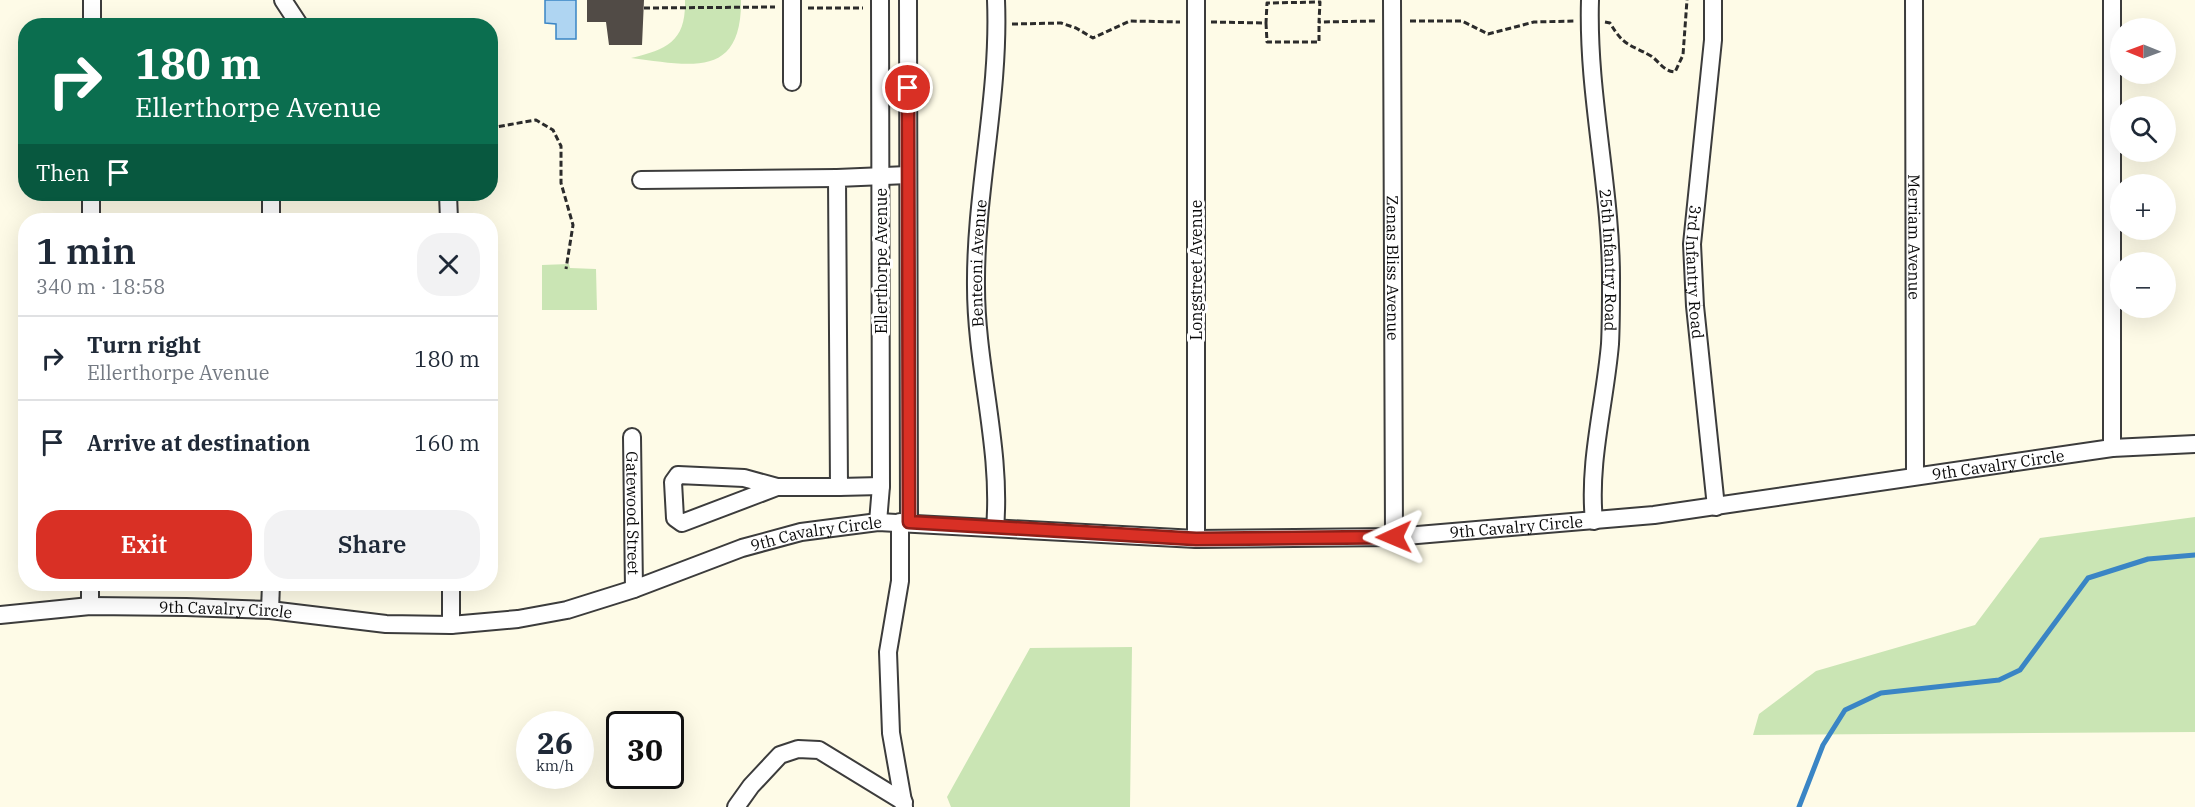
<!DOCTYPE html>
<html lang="en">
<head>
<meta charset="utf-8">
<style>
	:root { --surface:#fff; --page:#f2f2f3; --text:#1f2937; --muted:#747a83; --line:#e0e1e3; --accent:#d93025 }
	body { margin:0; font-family:"IBM Plex Serif",serif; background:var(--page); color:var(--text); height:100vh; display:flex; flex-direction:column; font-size:22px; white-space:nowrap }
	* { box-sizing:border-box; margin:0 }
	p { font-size:20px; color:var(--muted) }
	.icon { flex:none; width:33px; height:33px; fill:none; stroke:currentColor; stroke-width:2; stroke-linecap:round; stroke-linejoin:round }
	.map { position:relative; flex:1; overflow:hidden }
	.drawer { position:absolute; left:18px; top:213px; width:480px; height:378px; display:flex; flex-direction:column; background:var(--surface); border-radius:24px; box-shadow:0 6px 24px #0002 }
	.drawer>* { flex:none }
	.banner { position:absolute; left:18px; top:18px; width:480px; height:183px; border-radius:24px; box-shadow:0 6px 24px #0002; background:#0b6e4f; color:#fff; overflow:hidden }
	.needle { width:39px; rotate:271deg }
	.buttons { position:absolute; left:2110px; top:18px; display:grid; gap:12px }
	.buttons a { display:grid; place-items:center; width:66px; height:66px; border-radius:50%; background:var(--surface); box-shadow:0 6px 24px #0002; font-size:30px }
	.speed { position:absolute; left:516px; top:711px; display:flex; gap:12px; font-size:30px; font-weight:700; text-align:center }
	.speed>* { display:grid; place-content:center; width:78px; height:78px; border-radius:50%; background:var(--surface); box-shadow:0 6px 24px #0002; line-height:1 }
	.speed small { font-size:15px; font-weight:400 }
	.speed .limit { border:3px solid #111; border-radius:9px; background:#fff; color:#111 }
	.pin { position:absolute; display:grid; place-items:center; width:51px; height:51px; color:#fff; margin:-26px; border:3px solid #fff; border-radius:50%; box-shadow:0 2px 6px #0007 }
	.me { position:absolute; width:66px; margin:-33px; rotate:269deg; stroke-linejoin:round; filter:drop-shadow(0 0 4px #0008) }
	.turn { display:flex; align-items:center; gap:21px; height:126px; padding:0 18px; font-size:27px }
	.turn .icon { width:78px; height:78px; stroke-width:2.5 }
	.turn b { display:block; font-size:42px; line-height:51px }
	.then { display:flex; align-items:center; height:57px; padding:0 18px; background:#0003; gap:12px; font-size:22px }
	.round { display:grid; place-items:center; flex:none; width:63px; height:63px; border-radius:24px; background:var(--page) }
	.head { display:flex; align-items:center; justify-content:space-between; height:102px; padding:0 18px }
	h1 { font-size:36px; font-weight:600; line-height:45px }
	.button { display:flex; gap:12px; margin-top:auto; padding:12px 18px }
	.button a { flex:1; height:69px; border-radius:24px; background:var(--accent); color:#fff; font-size:24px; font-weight:600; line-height:69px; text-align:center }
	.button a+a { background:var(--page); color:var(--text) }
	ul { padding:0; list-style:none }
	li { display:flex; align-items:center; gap:18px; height:84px; padding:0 18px; border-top:2px solid var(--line) }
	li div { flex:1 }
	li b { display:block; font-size:22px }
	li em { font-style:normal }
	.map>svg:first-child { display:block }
	.green { fill:#cae5b4 }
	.water { fill:#afd5f2; stroke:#3a85c5; stroke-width:1.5 }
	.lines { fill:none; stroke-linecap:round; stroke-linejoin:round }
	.stream { stroke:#3a85c5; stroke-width:5 }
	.building { fill:#514b46 }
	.minor-casing { stroke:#3c3c3c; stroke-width:20 }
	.path { stroke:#2b2b2b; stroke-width:3; stroke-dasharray:6 3; stroke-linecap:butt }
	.minor { stroke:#fff; stroke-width:16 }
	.route-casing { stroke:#8d1f18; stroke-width:15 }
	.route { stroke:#d93025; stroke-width:10 }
	.labels { text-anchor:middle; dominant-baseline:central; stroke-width:6; stroke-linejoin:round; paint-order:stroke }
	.street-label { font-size:16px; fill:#090909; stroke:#fff }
</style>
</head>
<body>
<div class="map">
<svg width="2195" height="807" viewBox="0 0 2195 807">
	<rect width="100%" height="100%" fill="#fefbe7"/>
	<path class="green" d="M685 0H741C742 80 689 65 631 58 668 49 686 41 685 0Z
		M569 264 570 268 596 269 597 310H542V265Z
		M2195 517V732L1753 735 1759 714 1816 671 1975 625 2040 538Z
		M1132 647 1130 807H951L947 797 1030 648Z"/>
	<path class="water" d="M545 0H576V39H556V24L545 23Z"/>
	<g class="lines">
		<path class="stream" d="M1799 807 1823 745 1845 710 1881 693 1999 680 2020 670 2088 578 2148 559 2195 555"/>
	</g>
	<path class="building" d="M587 0H644L642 45H609L606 22H587Z"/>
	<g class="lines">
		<g class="minor-casing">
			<g id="minor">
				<path d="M283 0 300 26"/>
				<path d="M908 0 909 522"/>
				<path d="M1196 0V539"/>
				<path id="s1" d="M1392 0 1394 537"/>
				<path id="s2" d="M1590 0C1587 96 1612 190 1611 285 1611 305 1611 325 1610 344 1605 403 1588 462 1594 521"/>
				<path id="s3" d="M1713 0V40L1692 244 1695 306 1716 507"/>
				<path id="s4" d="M1914 0 1915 475"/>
				<path d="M2112 0V448"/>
				<path d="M92 26V0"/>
				<path d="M792 82V0"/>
				<path d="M641 180 837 178"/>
				<path d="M448 194 449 220"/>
				<path d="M91 220V194"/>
				<path d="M271 220V194"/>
				<path id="s5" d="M632 437 634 589"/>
				<path d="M881 486 839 487 837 178 908 175"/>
				<path d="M777 487 744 478 678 475 673 482 675 518 682 523 777 487H839"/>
				<path d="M878 522 881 486 880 0"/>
				<path d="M900 522V581L888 652 891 733 904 807"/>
				<path id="s6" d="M995 528C1002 449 976 367 976 287 975 191 1000 97 996 0"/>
				<path d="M451 584V625"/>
				<path d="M90 606V584"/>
				<path d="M270 610 271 584"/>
				<path id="s7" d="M0 615 90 606 186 607 270 610 386 624 451 625 518 619 567 610 634 589 742 548 801 532 878 522 1196 539 1394 537 1654 515 2112 448 2195 444"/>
				<path d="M736 807 751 786 780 755 798 749 819 750 904 802"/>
			</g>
		</g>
		<path class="path" d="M644 8 775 7
			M808 8H863
			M1410 21H1462L1488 34 1534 22 1575 21
			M1211 22 1266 23 1267 3 1320 2 1319 22 1376 21
			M1605 22 1610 23C1624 47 1630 44 1651 56 1660 62 1663 71 1675 72L1683 55 1687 0
			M1266 23 1267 42H1319V22
			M1012 24 1061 23 1076 28 1093 38 1130 21 1180 22
			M490 128 536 120 553 130 561 146V183L573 225 566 269"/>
		<use href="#minor" class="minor"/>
	</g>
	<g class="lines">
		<g class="route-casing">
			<path id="route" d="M908 88 909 522 1196 539 1394 537"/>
		</g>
		<use href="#route" class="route"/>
	</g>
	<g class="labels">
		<g class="street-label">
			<text stroke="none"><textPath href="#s4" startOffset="237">Merriam Avenue</textPath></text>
			<text transform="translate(881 261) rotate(-90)">Ellerthorpe Avenue</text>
			<text stroke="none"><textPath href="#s2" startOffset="261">25th Infantry Road</textPath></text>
			<text stroke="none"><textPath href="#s6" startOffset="266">Benteoni Avenue</textPath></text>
			<text stroke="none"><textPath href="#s1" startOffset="268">Zenas Bliss Avenue</textPath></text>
			<text transform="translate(1196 270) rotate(-90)">Longstreet Avenue</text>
			<text stroke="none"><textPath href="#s3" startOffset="273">3rd Infantry Road</textPath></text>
			<text stroke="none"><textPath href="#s7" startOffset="2019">9th Cavalry Circle</textPath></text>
			<text stroke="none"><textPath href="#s5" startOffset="76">Gatewood Street</textPath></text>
			<text stroke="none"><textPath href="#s7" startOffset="1533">9th Cavalry Circle</textPath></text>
			<text stroke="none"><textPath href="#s7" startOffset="831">9th Cavalry Circle</textPath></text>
			<text stroke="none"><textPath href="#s7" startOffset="226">9th Cavalry Circle</textPath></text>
		</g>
	</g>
</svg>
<div class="buttons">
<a><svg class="needle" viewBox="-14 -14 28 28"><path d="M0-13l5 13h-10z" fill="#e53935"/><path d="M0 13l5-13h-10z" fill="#747a83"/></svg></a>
<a><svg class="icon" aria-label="search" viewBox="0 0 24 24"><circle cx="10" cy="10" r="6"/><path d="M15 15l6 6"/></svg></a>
<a>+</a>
<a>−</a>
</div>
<div class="speed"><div>26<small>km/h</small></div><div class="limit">30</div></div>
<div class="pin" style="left:908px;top:88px;background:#d93025"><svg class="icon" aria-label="arrive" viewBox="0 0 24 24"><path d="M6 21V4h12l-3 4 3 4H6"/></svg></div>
<svg class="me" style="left:1394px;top:537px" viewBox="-20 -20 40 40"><path d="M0-17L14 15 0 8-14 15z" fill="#d93025" stroke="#fff" stroke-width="4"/></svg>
<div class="banner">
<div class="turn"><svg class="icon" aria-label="right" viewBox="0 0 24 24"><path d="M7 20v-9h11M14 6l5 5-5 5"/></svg><div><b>180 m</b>Ellerthorpe Avenue</div></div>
<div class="then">Then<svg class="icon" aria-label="arrive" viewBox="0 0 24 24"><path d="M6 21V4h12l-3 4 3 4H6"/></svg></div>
</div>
<section class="drawer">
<div class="head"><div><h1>1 min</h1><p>340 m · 18:58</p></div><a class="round"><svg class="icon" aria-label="close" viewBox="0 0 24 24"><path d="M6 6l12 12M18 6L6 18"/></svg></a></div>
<ul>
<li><svg class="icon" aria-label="right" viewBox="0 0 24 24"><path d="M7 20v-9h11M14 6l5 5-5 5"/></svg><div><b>Turn right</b><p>Ellerthorpe Avenue</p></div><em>180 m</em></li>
<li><svg class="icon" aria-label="arrive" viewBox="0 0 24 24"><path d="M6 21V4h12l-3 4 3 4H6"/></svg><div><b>Arrive at destination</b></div><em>160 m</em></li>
</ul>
<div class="button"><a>Exit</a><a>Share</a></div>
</section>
</div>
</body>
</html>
